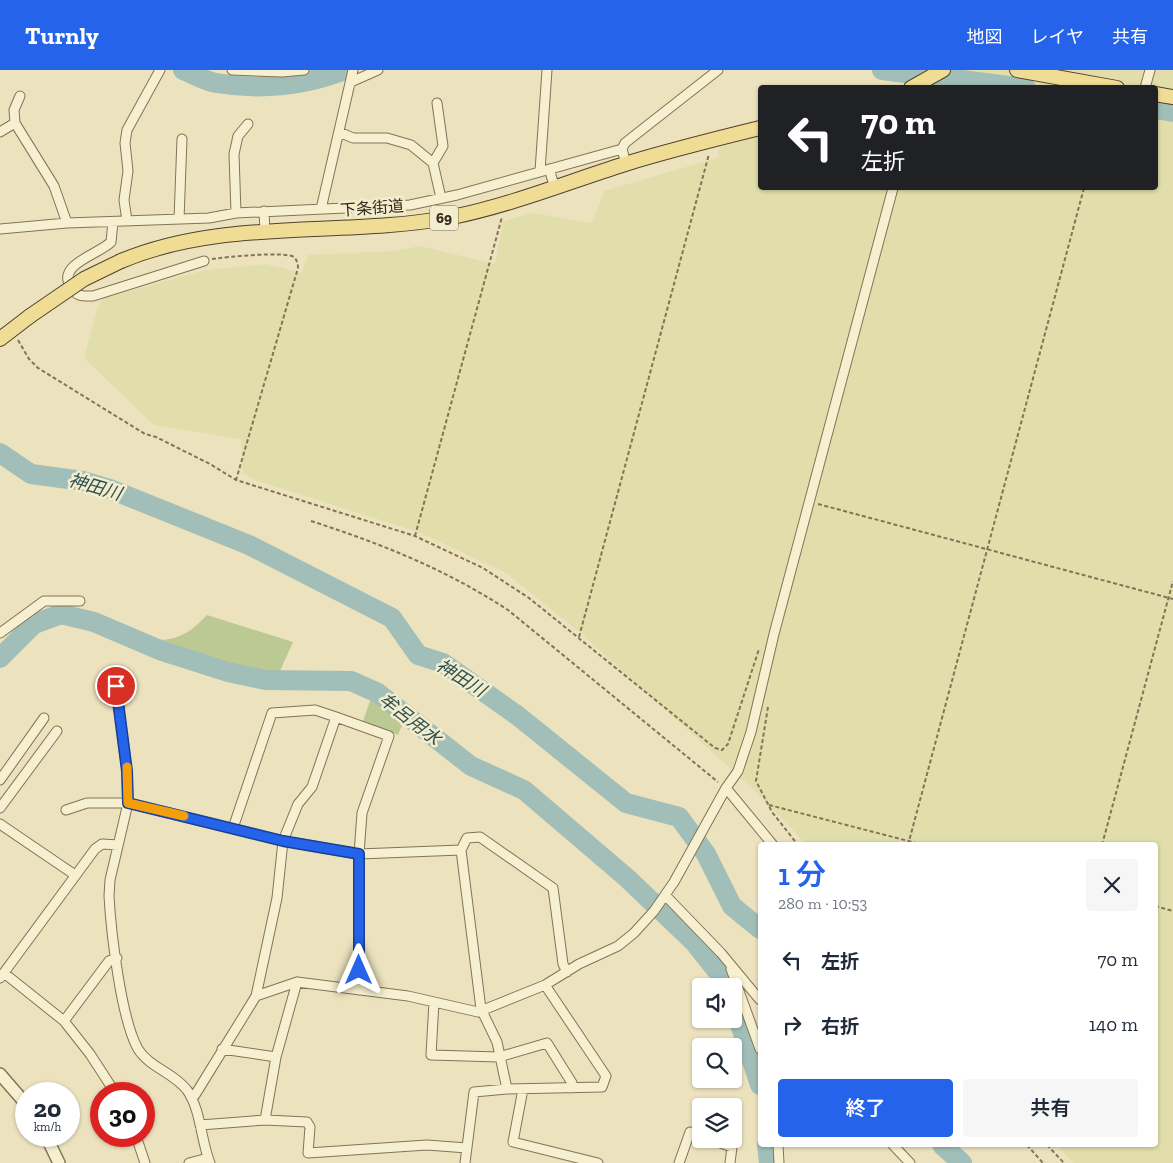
<!DOCTYPE html>
<html lang="ja">
<head>
<meta charset="utf-8">
<style>
	:root { --surface:#fff; --page:#f6f6f7; --text:#1f2937; --muted:#747a83; --accent:#2563eb }
	body { margin:0; font-family:"Zilla Slab","Noto Sans JP",serif; background:var(--page); color:var(--text); height:100vh; display:flex; flex-direction:column; font-size:19px; white-space:nowrap }
	* { box-sizing:border-box; margin:0 }
	p { font-size:16px; color:var(--muted) }
	.icon { flex:none; width:28px; height:28px; fill:none; stroke:currentColor; stroke-width:2; stroke-linecap:round; stroke-linejoin:round }
	.map { position:relative; flex:1; overflow:hidden }
	.drawer { position:absolute; left:758px; top:772px; width:400px; height:305px; display:flex; flex-direction:column; background:var(--surface); border-radius:5px; box-shadow:0 1px 4px #0004 }
	.drawer>* { flex:none }
	.top-card { position:absolute; left:758px; top:15px; width:400px; height:105px; border-radius:5px; box-shadow:0 1px 4px #0004; background:#202124; color:#fff; overflow:hidden }
	.buttons { position:absolute; left:692px; top:908px; display:grid; gap:10px }
	.buttons a { display:grid; place-items:center; width:50px; height:50px; border-radius:5px; background:var(--surface); box-shadow:0 1px 4px #0004; font-size:25px }
	.speed { position:absolute; left:15px; top:1012px; display:flex; gap:10px; font-size:25px; font-weight:700; text-align:center }
	.speed>* { display:grid; place-content:center; width:65px; height:65px; border-radius:50%; background:var(--surface); box-shadow:0 1px 4px #0004; line-height:1 }
	.speed small { font-size:12px; font-weight:400 }
	.speed .limit { border:8px solid #d22; background:#fff; color:#111 }
	.pin { position:absolute; display:grid; place-items:center; width:42px; height:42px; color:#fff; margin:-21px; border:2px solid #fff; border-radius:50%; box-shadow:0 1px 5px #0007 }
	.me { position:absolute; width:55px; margin:-28px; rotate:0deg; stroke-linejoin:round; filter:drop-shadow(0 0 4px #0008) }
	.turn { display:flex; align-items:center; gap:18px; height:105px; padding:0 20px; font-size:22px }
	.turn .icon { width:65px; height:65px; stroke-width:2.5 }
	.turn b { display:block; font-size:35px; line-height:42px }
	.round { display:grid; place-items:center; flex:none; width:52px; height:52px; border-radius:5px; background:var(--page) }
	.headline { display:flex; align-items:center; justify-content:space-between; height:85px; padding:0 20px }
	h1 { font-size:30px; font-weight:600; line-height:38px; color:var(--accent) }
	.button { display:flex; gap:10px; margin-top:auto; padding:10px 20px }
	.button a { flex:1; height:58px; border-radius:5px; background:var(--accent); color:#fff; font-size:20px; font-weight:600; line-height:58px; text-align:center }
	.button a+a { background:var(--page); color:var(--text) }
	ul { padding:0; list-style:none }
	li { display:flex; align-items:center; gap:15px; height:65px; padding:0 20px }
	li div { flex:1 }
	li b { display:block; font-size:19px }
	li em { font-style:normal }
	header { display:flex; align-items:center; gap:30px; box-sizing:border-box; height:70px; padding:0 25px; background:var(--accent); color:#fff }
	header strong { font-size:24px }
	nav { display:flex; gap:28px; margin-inline-start:auto; font-size:18px }
	.map>svg:first-child { display:block }
	.farmland { fill:#e1deab }
	.green { fill:#bdc992 }
	.lines { fill:none; stroke-linecap:round; stroke-linejoin:round }
	.river { stroke:#a1beb8; stroke-width:20 }
	.minor-casing { stroke:#837357; stroke-width:11 }
	.tertiary-casing { stroke:#837357; stroke-width:14 }
	.primary-casing { stroke:#51412c; stroke-width:16 }
	.path { stroke:#837357; stroke-width:2; stroke-dasharray:4 2.5; stroke-linecap:butt }
	.minor { stroke:#f7f0d0; stroke-width:9 }
	.tertiary { stroke:#f7f0d0; stroke-width:11 }
	.primary { stroke:#f0dd95; stroke-width:14 }
	.primary-bridge-casing { stroke:#51412c; stroke-width:16; stroke-linecap:butt }
	.primary-bridge { stroke:#f0dd95; stroke-width:14 }
	.route-casing { stroke:#184099; stroke-width:12 }
	.route { stroke:#2563eb; stroke-width:9 }
	.slow { stroke:#f59e0b; stroke-width:9 }
	.labels { text-anchor:middle; dominant-baseline:central; stroke-width:5; stroke-linejoin:round; paint-order:stroke }
	.shield { fill:#f4edcd; stroke:#6d6451; stroke-width:1 }
	.shield-label { font-size:15px; font-weight:bold; fill:#33291c }
	.street-label { font-size:16px; fill:#33291c; stroke:#f4edcd }
	.water-label { font-size:18px; font-style:italic; fill:#2b5153; stroke:#f4edcd }
</style>
</head>
<body>
<header>
<strong>Turnly</strong>
<nav><a>地図</a><a>レイヤ</a><a>共有</a></nav>
</header>
<div class="map">
<svg width="1173" height="1093" viewBox="0 0 1173 1093">
	<rect width="100%" height="100%" fill="#ece3be"/>
	<path class="farmland" d="M962 0H1173V1093H1073L1057 1075H1155V775H807L753 719 577 560 506 503 421 463 255 410 243 403 241 369 154 355 84 288 97 239 104 228 206 200 266 194 302 203 308 185 394 181 420 176 495 194 503 151 533 143 592 153 604 121 717 88 720 77 760 66V118H1155V18L931 17Z"/>
	<path class="green" d="M207 545 293 572 280 601 264 603 200 585 161 570C181 569 193 560 207 545Z
		M371 628 378 630 404 651 398 665 363 651Z"/>
	<g class="lines">
		<path class="river" d="M183 0C193 4 205 11 216 13 259 20 304 16 345 0
			M882 0 1026 18
			M1155 39 1173 42
			M0 383 31 404 83 411 110 419 249 475 392 548 418 585 443 593 518 646 626 733 679 747 706 784 732 836 760 859
			M0 588 34 554 61 544 94 552 162 581 228 602 265 610 351 611 378 623 471 696 524 720 627 808 694 872 721 906 726 916
			M734 936 760 1015
			M767 1075 769 1093
			M942 1075 962 1093"/>
		<g class="minor-casing">
			<path id="minor" d="M232 0 282 2 304 0
				M351 12 378 0
				M1145 18 1150 0
				M15 53 14 40 20 26
				M0 62 15 53 54 116 67 153
				M339 62 353 68H387L411 75 433 93 441 128
				M433 93 443 76 437 33
				M626 94 622 79 625 73 718 0
				M549 99 555 118
				M540 101 547 0
				M321 139 353 0
				M264 141 265 162
				M236 143 234 84 238 66 248 54
				M179 149 182 69
				M127 151 124 130 128 101 125 73 127 60 160 0
				M113 152 111 172C98 185 54 195 72 219 78 227 83 226 93 226L204 191
				M0 159 67 153 209 148 236 143 410 135 457 125 622 79
				M0 563 44 531H80
				M336 647 389 666 362 743 359 784V920
				M0 710 44 648
				M726 718 773 775
				M0 738 57 661
				M66 740 87 733H128L127 701 116 616
				M0 754 75 805
				M233 758 272 643 315 640 336 647 312 717 298 734 283 771 277 828 256 926
				M461 780 481 939 497 972 507 1019
				M665 825 721 883 760 930
				M731 899 760 979
				M4 903 64 951 109 891 117 888
				M0 908 95 779 102 774 118 775
				M434 932 431 985 499 987 547 973 572 1013 571 1018
				M64 951 90 984 116 1024
				M222 979 276 987
				M523 1019 513 1072 598 1093
				M191 1027 195 1025 256 926 297 912 408 926 478 942 545 915 579 894 618 876 634 863 654 841 674 812 726 718 738 701 751 662 774 564 893 118
				M265 1050 276 987 297 912
				M200 1055 265 1050 307 1052 310 1057 308 1083 427 1075 467 1078
				M136 1066 145 1093
				M709 1069 732 1077 730 1093
				M778 1075 779 1093
				M893 1075 910 1093
				M189 1093 208 1088
				M210 1093C201 1071 201 1040 187 1020 174 1003 149 997 138 979 121 949 111 862 109 826L110 810 128 733 283 771 359 784 461 780 467 768 480 767 553 818 563 894 567 902
				M465 1093 474 1022 507 1019 602 1017 606 1006 545 915
				M679 1093 690 1062 701 1066"/>
		</g>
		<g class="tertiary-casing">
			<path id="tertiary" d="M0 1004 26 1034
				M46 1066 59 1093"/>
		</g>
		<g class="primary-casing">
			<path id="primary" d="M1017 0 1117 18
				M911 18 943 0
				M1155 24 1173 27
				M121 191C226 147 342 168 452 147 511 135 568 112 625 94 670 80 715 69 760 58
				M0 269 30 246"/>
		</g>
		<path class="path" d="M212 189C226 187 284 181 294 187 297 190 298 194 298 198L236 410
			M18 270 29 289 38 298 145 364 156 367 210 394 236 410 415 466 483 498 529 528 715 678 722 680 728 674 759 579
			M818 434 1173 529
			M311 451C382 474 445 499 508 540L718 712
			M415 466 502 147
			M579 567 709 84
			M768 637 756 711 772 742 798 775
			M769 735 924 775
			M908 775 1084 118
			M1102 775 1173 511
			M1155 836 1173 841
			M1027 1075 1043 1093
			M1047 1075 1064 1093"/>
		<use href="#minor" class="minor"/>
		<use href="#tertiary" class="tertiary"/>
		<use href="#primary" class="primary"/>
		<g class="primary-bridge-casing">
			<path id="primary-bridge" d="M30 246 84 209 121 191"/>
		</g>
		<use href="#primary-bridge" class="primary-bridge"/>
	</g>
	<g class="lines">
		<g class="route-casing">
			<path id="route" d="M116 616 127 701 128 733 283 771 359 784V900"/>
		</g>
		<use href="#route" class="route"/>
		<path class="slow" d="M127 697 128 733 184 746"/>
	</g>
	<g class="labels">
		<rect class="shield" x="430" y="135.5" width="28" height="25" rx="4"/>
		<g class="shield-label">
			<text x="444" y="148">69</text>
		</g>
		<g class="street-label">
			<text transform="translate(372 138) rotate(-4)">下条街道</text>
		</g>
		<g class="water-label">
			<text transform="translate(95 417) rotate(16)">神田川</text>
			<text transform="translate(461 608) rotate(32)">神田川</text>
			<text transform="translate(410 649) rotate(38)">牟呂用水</text>
		</g>
	</g>
</svg>
<div class="buttons">
<a><svg class="icon" aria-label="sound" viewBox="0 0 24 24"><path d="M4 9h4l5-4v14l-5-4H4zM17 9q2 3 0 6"/></svg></a>
<a><svg class="icon" aria-label="search" viewBox="0 0 24 24"><circle cx="10" cy="10" r="6"/><path d="M15 15l6 6"/></svg></a>
<a><svg class="icon" aria-label="layers" viewBox="0 0 24 24"><path d="M12 4l9 5-9 5-9-5zM3 14l9 5 9-5"/></svg></a>
</div>
<div class="speed"><div>20<small>km/h</small></div><div class="limit">30</div></div>
<div class="pin" style="left:116px;top:616px;background:#d93025"><svg class="icon" aria-label="arrive" viewBox="0 0 24 24"><path d="M6 21V4h12l-3 4 3 4H6"/></svg></div>
<svg class="me" style="left:359px;top:900px" viewBox="-20 -20 40 40"><path d="M0-17L14 15 0 8-14 15z" fill="#2563eb" stroke="#fff" stroke-width="4"/></svg>
<div class="top-card">
<div class="turn"><svg class="icon" aria-label="left" viewBox="0 0 24 24"><path d="M17 20v-9H6M10 6l-5 5 5 5"/></svg><div><b>70 m</b>左折</div></div>
</div>
<section class="drawer">
<div class="headline"><div><h1>1 分</h1><p>280 m · 10:53</p></div><a class="round"><svg class="icon" aria-label="close" viewBox="0 0 24 24"><path d="M6 6l12 12M18 6L6 18"/></svg></a></div>
<ul>
<li><svg class="icon" aria-label="left" viewBox="0 0 24 24"><path d="M17 20v-9H6M10 6l-5 5 5 5"/></svg><div><b>左折</b></div><em>70 m</em></li>
<li><svg class="icon" aria-label="right" viewBox="0 0 24 24"><path d="M7 20v-9h11M14 6l5 5-5 5"/></svg><div><b>右折</b></div><em>140 m</em></li>
</ul>
<div class="button"><a>終了</a><a>共有</a></div>
</section>
</div>
</body>
</html>
